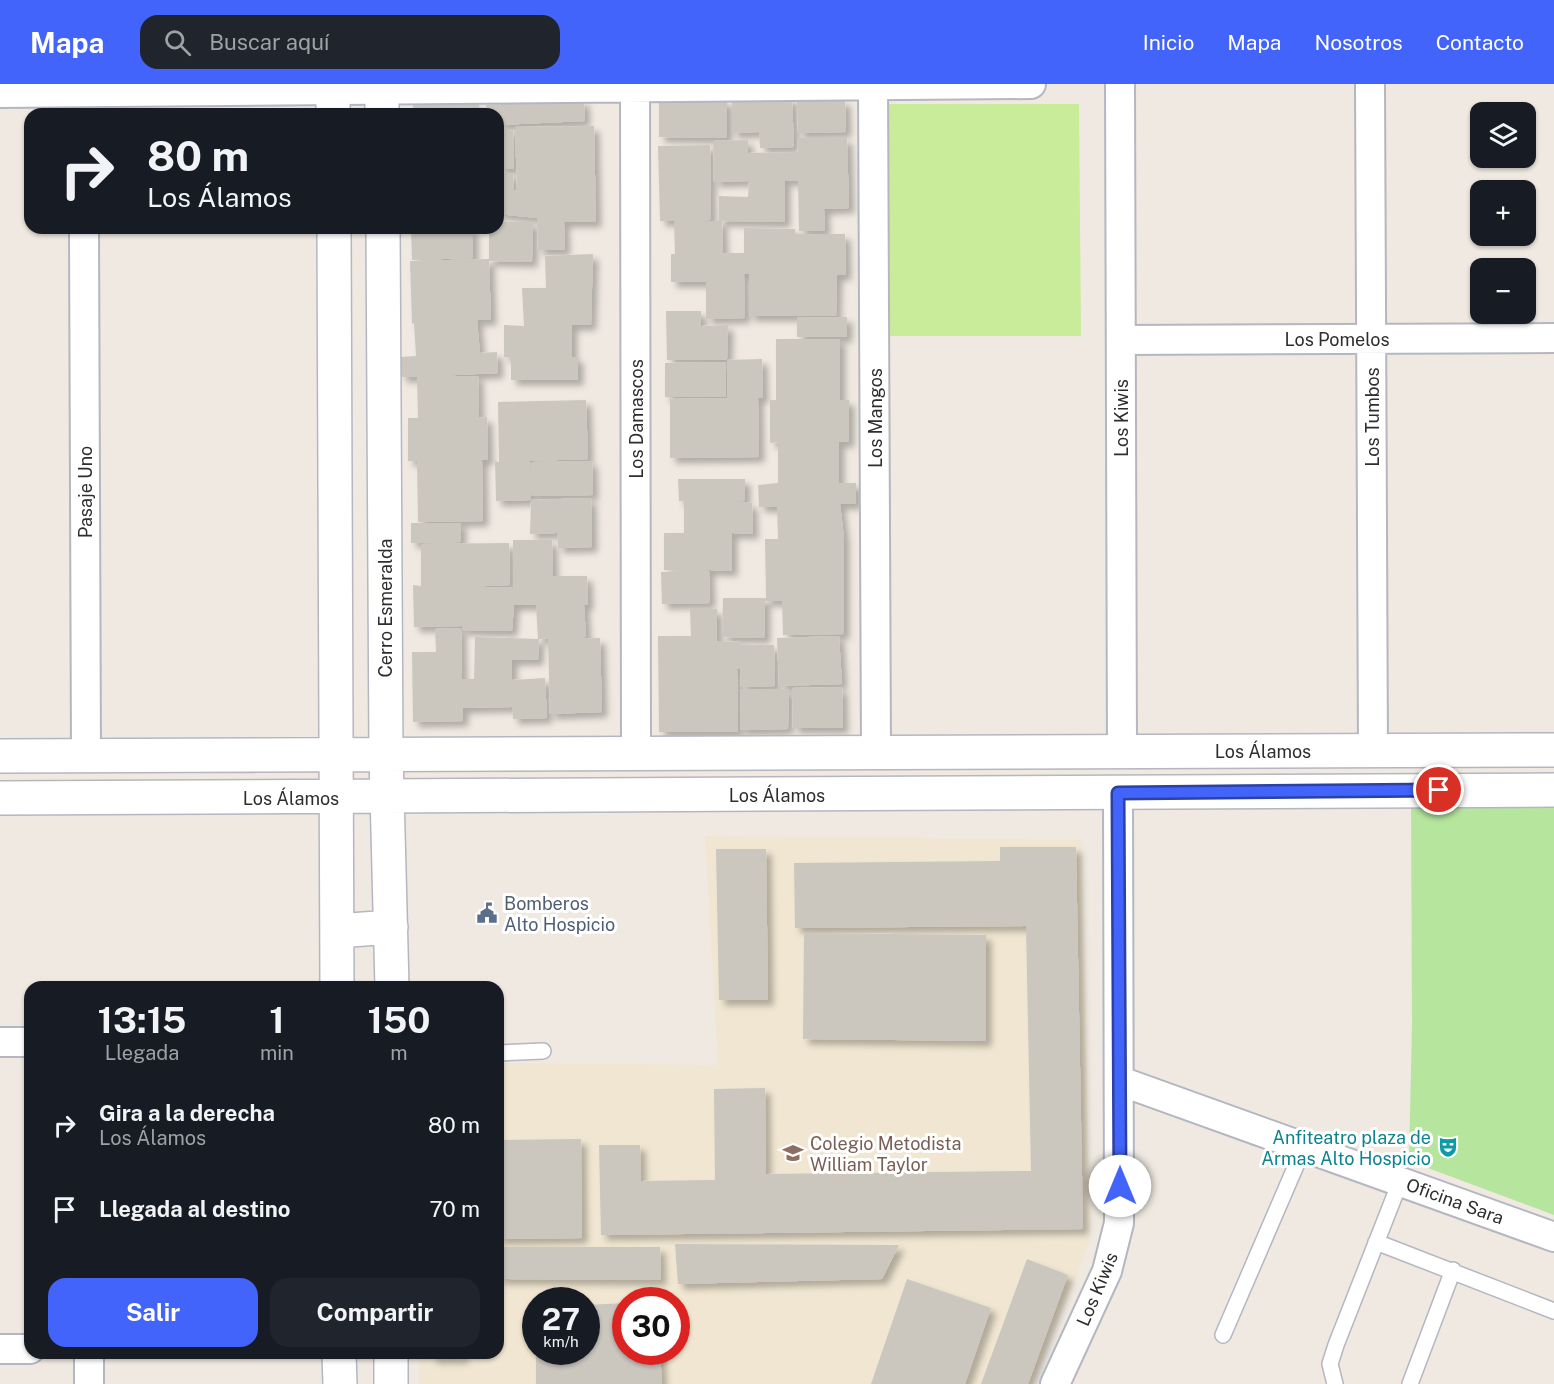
<!DOCTYPE html>
<html lang="es">
<head>
<meta charset="utf-8">
<style>
	:root { --surface:#171b24; --page:#20242c; --text:#f1f3f6; --muted:#9ea1a6; --accent:#4264fb }
	body { margin:0; font-family:"Public Sans",sans-serif; background:var(--page); color:var(--text); height:100vh; display:flex; flex-direction:column; font-size:22px; white-space:nowrap }
	* { box-sizing:border-box; margin:0 }
	p { font-size:20px; color:var(--muted) }
	.icon { flex:none; width:33px; height:33px; fill:none; stroke:currentColor; stroke-width:2; stroke-linecap:round; stroke-linejoin:round }
	.map { position:relative; flex:1; overflow:hidden }
	.side { position:absolute; left:24px; top:897px; width:480px; height:378px; display:flex; flex-direction:column; background:var(--surface); border-radius:18px; box-shadow:0 2px 4px #0004 }
	.side>* { flex:none }
	.guide { position:absolute; left:24px; top:24px; width:480px; height:126px; border-radius:18px; box-shadow:0 2px 4px #0004; background:#171b24; color:var(--text); overflow:hidden }
	.tools { position:absolute; left:1470px; top:18px; display:grid; gap:12px }
	.tools a { display:grid; place-items:center; width:66px; height:66px; border-radius:12px; background:var(--surface); box-shadow:0 2px 4px #0004; font-size:30px }
	.speed { position:absolute; left:522px; top:1203px; display:flex; gap:12px; font-size:30px; font-weight:700; text-align:center }
	.speed>* { display:grid; place-content:center; width:78px; height:78px; border-radius:50%; background:var(--surface); box-shadow:0 2px 4px #0004; line-height:1 }
	.speed small { font-size:15px; font-weight:400 }
	.speed .limit { border:9px solid #d22; background:#fff; color:#111 }
	.pin { position:absolute; display:grid; place-items:center; width:51px; height:51px; color:#fff; margin:-26px; border:3px solid #fff; border-radius:50%; box-shadow:0 2px 6px #0007 }
	.me { position:absolute; width:66px; margin:-33px; rotate:0deg; stroke-linejoin:round; filter:drop-shadow(0 0 4px #0008) }
	.turn { display:flex; align-items:center; gap:21px; height:126px; padding:0 24px; font-size:27px }
	.turn .icon { width:78px; height:78px; stroke-width:2.5 }
	.turn b { display:block; font-size:42px; line-height:51px }
	.eta { display:flex; justify-content:space-evenly; align-items:center; height:102px; text-align:center }
	.eta b { font-size:36px; font-weight:700; line-height:42px }
	.cta { display:flex; gap:12px; margin-top:auto; padding:12px 24px }
	.cta a { flex:1; height:69px; border-radius:18px; background:var(--accent); color:#fff; font-size:24px; font-weight:700; line-height:69px; text-align:center }
	.cta a+a { background:var(--page); color:var(--text) }
	ul { padding:0; list-style:none }
	li { display:flex; align-items:center; gap:18px; height:84px; padding:0 24px }
	li div { flex:1 }
	li b { display:block; font-size:22px }
	li em { font-style:normal }
	header { display:flex; align-items:center; gap:36px; box-sizing:border-box; height:84px; padding:0 30px; background:var(--accent); color:#fff }
	header strong { font-size:28px }
	nav { display:flex; gap:33px; margin-inline-start:auto; font-size:21px }
	.search { width:420px; height:54px; background:var(--page); display:flex; align-items:center; gap:15px; box-sizing:border-box; padding:0 21px; border-radius:18px; color:var(--muted); font-size:22px }
	.map>svg:first-child { display:block }
	.education { fill:#f0e6d1; fill-rule:evenodd }
	.green { fill:#b6e59e }
	.pitch { fill:#c9ec9a }
	.building { fill:#cbc7bf; filter:url(#shadow) }
	.lines { fill:none; stroke-linecap:round; stroke-linejoin:round }
	.lane-casing { stroke:#b4b7c1; stroke-width:18 }
	.street-casing { stroke:#b4b7c1; stroke-width:32 }
	.secondary-casing { stroke:#b4b7c1; stroke-width:36 }
	.lane { stroke:#fff; stroke-width:15 }
	.street { stroke:#fff; stroke-width:28 }
	.secondary { stroke:#fff; stroke-width:33 }
	.route-casing { stroke:#2b41a3; stroke-width:15 }
	.route { stroke:#4264fb; stroke-width:10 }
	.labels { text-anchor:middle; dominant-baseline:central; stroke-width:6; stroke-linejoin:round; paint-order:stroke }
	.street-label { font-size:18px; fill:#2e2e2e; stroke:#fff }
	.service-label { font-size:18px; fill:#4e5e75; stroke:#fff; text-anchor:start }
	.culture-label { font-size:18px; fill:#0d838f; stroke:#fff; text-anchor:end }
	.education-label { font-size:18px; fill:#785e54; stroke:#fff; text-anchor:start }
</style>
</head>
<body>
<header>
<strong>Mapa</strong>
<div class="search"><svg class="icon" aria-label="search" viewBox="0 0 24 24"><circle cx="10" cy="10" r="6"/><path d="M15 15l6 6"/></svg>Buscar aquí</div>
<nav><a>Inicio</a><a>Mapa</a><a>Nosotros</a><a>Contacto</a></nav>
</header>
<div class="map">
<svg width="1554" height="1300" viewBox="0 0 1554 1300">
	<defs>
		<filter id="shadow"><feDropShadow dx="5.5" dy="5.5" stdDeviation="3" flood-color="#0004"/></filter>
	</defs>
	<rect width="100%" height="100%" fill="#efe9e1"/>
	<path class="education" d="M705 752 1082 756 1090 1157 1032 1300H419V1269H498V979L718 981ZM536 1216H586V1268H536ZM626 1216H676V1268H626Z"/>
	<path class="green" d="M1411 721 1554 722V1131L1409 1077 1412 940Z"/>
	<path class="pitch" d="M888 20H1079L1081 252H890Z"/>
	<path class="building" d="M792 13 794 63 760 64 759 48 732 49V16Z
		M584 16 585 37 498 41V30H487L486 21Z
		M659 16H727V54L659 53Z
		M845 16 846 48 798 49 797 17Z
		M413 19H479L480 30H413Z
		M594 42 596 138H564L565 166H538L537 134 498 130V89H513L514 106 517 107 515 43Z
		M498 45H513L514 85H498Z
		M797 54H847L849 124 824 125 825 147H799L798 97 785 96V138L722 137 723 169H744V144L795 145V150H845L846 191H837L836 232H749V190H744L745 234 706 235V198H671V170H675L674 137H719V112L748 113 749 97 714 98 713 57 748 56V69L798 68Z
		M710 61 711 136 660 137 658 62Z
		M498 138H533L532 178 489 177 491 236H477L480 269 497 268 498 289 436 292H478L479 334 487 333 488 376H482L483 437 418 438 417 377H408V334H418L417 293H401L400 273 416 272 414 239 412 240 410 177 489 175V144H498Z
		M411 144H473V174L412 176Z
		M593 170 591 241H572V273H578V296H511V273H504V241L524 242 522 204H546L545 172Z
		M666 227H701V242L728 241 727 276H667Z
		M797 233H847V253H797Z
		M776 255H840V316H849V358H839V399H856V420H840L844 454V550L783 551 782 517H765V554L722 553 723 514H766L765 455H778L777 423H759L758 401 778 399V358L770 359V316H776Z
		M762 275 763 314H758L759 373 670 374V315L727 314V276Z
		M726 278V313H665V279Z
		M586 316 588 375 530 377 531 416 591 414 592 463 558 464 557 449 530 450 531 416 496 417 495 377 499 378 498 318Z
		M592 377 593 411 532 412 531 378Z
		M678 395H745V417L707 418 752 419 753 450 732 449V487L709 486 710 519 662 520 661 488 698 487 664 486V449H684V417H679Z
		M411 439H461V458L411 459Z
		M513 456H552L553 492H587L588 521H584L586 553 538 555 536 521H514L512 547 462 546V542L414 543 413 501 421 502V460L509 459 510 501 463 503 513 504Z
		M690 525H717V557L740 558V561H774L775 602 741 603 740 585H737L738 648H659L658 552H691Z
		M461 544 462 595H474L475 553 539 555 538 576H512V596L545 594 547 634 513 635 512 623 463 624V637L413 638 412 568H436L435 545Z
		M839 552 842 600 779 602 777 554Z
		M600 554 602 628 550 630 548 555Z
		M842 603 843 644H793L792 604Z
		M740 605H789L788 645 740 646Z
		M1000 763H1076L1083 1145 601 1151 599 1061H640L641 1097 715 1096 714 1005 765 1004 766 1090 1031 1087 1026 842 795 844 794 779 1000 777Z
		M716 765H766L768 916H719Z
		M804 849 986 851V957L803 955Z
		M581 1055 582 1154 498 1155V1056Z
		M675 1160 899 1161 882 1195 678 1200Z
		M498 1163H660L661 1196 498 1195Z
		M1027 1175 1068 1191 1028 1300H981Z
		M907 1195 991 1224 965 1300H871Z
		M626 1219V1268H660L662 1300H536V1268H586V1221Z
		M431 1269H463V1274H431Z"/>
	<g class="lines">
		<g class="lane-casing">
			<path id="lane" d="M498 969 543 967
				M1376 1158 1554 1227
				M1223 1251 1304 1063
				M1335 1300 1330 1280 1336 1261 1400 1098
				M1410 1300 1453 1186"/>
		</g>
		<g class="street-casing">
			<path id="street" d="M635 0 636 669
				M873 0 876 668
				M1120 0 1122 667
				M1370 0 1373 666
				M0 9 1031 0
				M84 144 86 671
				M1121 256 1554 254
				M0 958H30
				M1120 997 1554 1153
				M0 1265H30
				M89 1269V1300
				M1055 1300 1107 1187 1119 1139 1118 709"/>
		</g>
		<g class="secondary-casing">
			<path id="secondary" d="M333 0V30
				M382 0V30
				M334 144 337 903
				M383 144 386 670 392 903
				M0 672 1554 666
				M0 714 1554 706
				M337 847 391 843
				M339 1269 340 1300
				M391 1300V1269"/>
		</g>
		<use href="#lane" class="lane"/>
		<use href="#street" class="street"/>
		<use href="#secondary" class="secondary"/>
	</g>
	<g class="lines">
		<g class="route-casing">
			<path id="route" d="M1120 1102 1118 709 1439 706"/>
		</g>
		<use href="#route" class="route"/>
	</g>
	<defs>
		<g id="civic-bare" transform="scale(1.62)"><path d="M-.6-6.5H3V-4.5H.6V-3L4-1V1h2V6H-6V1h2V-1L-.6-3ZM-1.2 2.5V6h2.4V2.5Z" fill="#5c6f8a" stroke="#fff" stroke-width="2.5" paint-order="stroke"/></g>
		<g id="theatre-bare" transform="scale(1.62)"><path d="M-5-5.5Q0-4 5-5.5V0Q5 5 0 6Q-5 5-5 0ZM-3.3-2.5H-1v1.5H-3.3ZM1-2.5H3.3v1.5H1ZM-2.8 1Q0 5.5 2.8 1Z" fill="#0f9aa8" stroke="#fff" stroke-width="2.5" paint-order="stroke"/></g>
		<g id="school-bare" transform="scale(1.62)"><path d="M0-5L7-2L0 1L-7-2ZM-4 1L0 2.5L4 1V4Q0 6-4 4Z" fill="#8d6e63" stroke="#fff" stroke-width="2.5" paint-order="stroke"/></g>
	</defs>
	<g fill-rule="evenodd">
		<use href="#civic-bare" x="487" y="829"/>
		<use href="#theatre-bare" x="1448" y="1063"/>
		<use href="#school-bare" x="793" y="1069"/>
	</g>
	<g class="labels">
		<g class="street-label">
			<text x="1337" y="255">Los Pomelos</text>
			<text transform="translate(1372 333) rotate(-90)">Los Tumbos</text>
			<text transform="translate(875 334) rotate(-90)">Los Mangos</text>
			<text transform="translate(1121 334) rotate(-90)">Los Kiwis</text>
			<text transform="translate(636 335) rotate(-90)">Los Damascos</text>
			<text transform="translate(85 408) rotate(-90)">Pasaje Uno</text>
			<text transform="translate(385 524) rotate(-90)">Cerro Esmeralda</text>
			<text x="1263" y="667">Los Álamos</text>
			<text x="777" y="711">Los Álamos</text>
			<text x="291" y="714">Los Álamos</text>
			<text transform="translate(1455 1117) rotate(20)">Oficina Sara</text>
			<text transform="translate(1097 1205) rotate(-67)">Los Kiwis</text>
		</g>
		<g class="service-label">
			<text x="504" y="819">Bomberos<tspan x="504" dy="21">Alto Hospicio</tspan></text>
		</g>
		<g class="culture-label">
			<text x="1431" y="1053">Anfiteatro plaza de<tspan x="1431" dy="21">Armas Alto Hospicio</tspan></text>
		</g>
		<g class="education-label">
			<text x="810" y="1059">Colegio Metodista<tspan x="810" dy="21">William Taylor</tspan></text>
		</g>
	</g>
</svg>
<div class="tools">
<a><svg class="icon" aria-label="layers" viewBox="0 0 24 24"><path d="M12 4l9 5-9 5-9-5zM3 14l9 5 9-5"/></svg></a>
<a>+</a>
<a>−</a>
</div>
<div class="speed"><div>27<small>km/h</small></div><div class="limit">30</div></div>
<div class="pin" style="left:1439px;top:706px;background:#d93025"><svg class="icon" aria-label="arrive" viewBox="0 0 24 24"><path d="M6 21V4h12l-3 4 3 4H6"/></svg></div>
<svg class="me" style="left:1120px;top:1102px" viewBox="-20 -20 40 40"><circle r="19" fill="#fff"/><path d="M0-13L10 11 0 6-10 11z" fill="#4264fb"/></svg>
<div class="guide">
<div class="turn"><svg class="icon" aria-label="right" viewBox="0 0 24 24"><path d="M7 20v-9h11M14 6l5 5-5 5"/></svg><div><b>80 m</b>Los Álamos</div></div>
</div>
<section class="side">
<div class="eta">
<div><b>13:15</b><p>Llegada</p></div>
<div><b>1</b><p>min</p></div>
<div><b>150</b><p>m</p></div>
</div>
<ul>
<li><svg class="icon" aria-label="right" viewBox="0 0 24 24"><path d="M7 20v-9h11M14 6l5 5-5 5"/></svg><div><b>Gira a la derecha</b><p>Los Álamos</p></div><em>80 m</em></li>
<li><svg class="icon" aria-label="arrive" viewBox="0 0 24 24"><path d="M6 21V4h12l-3 4 3 4H6"/></svg><div><b>Llegada al destino</b></div><em>70 m</em></li>
</ul>
<div class="cta"><a>Salir</a><a>Compartir</a></div>
</section>
</div>
</body>
</html>
